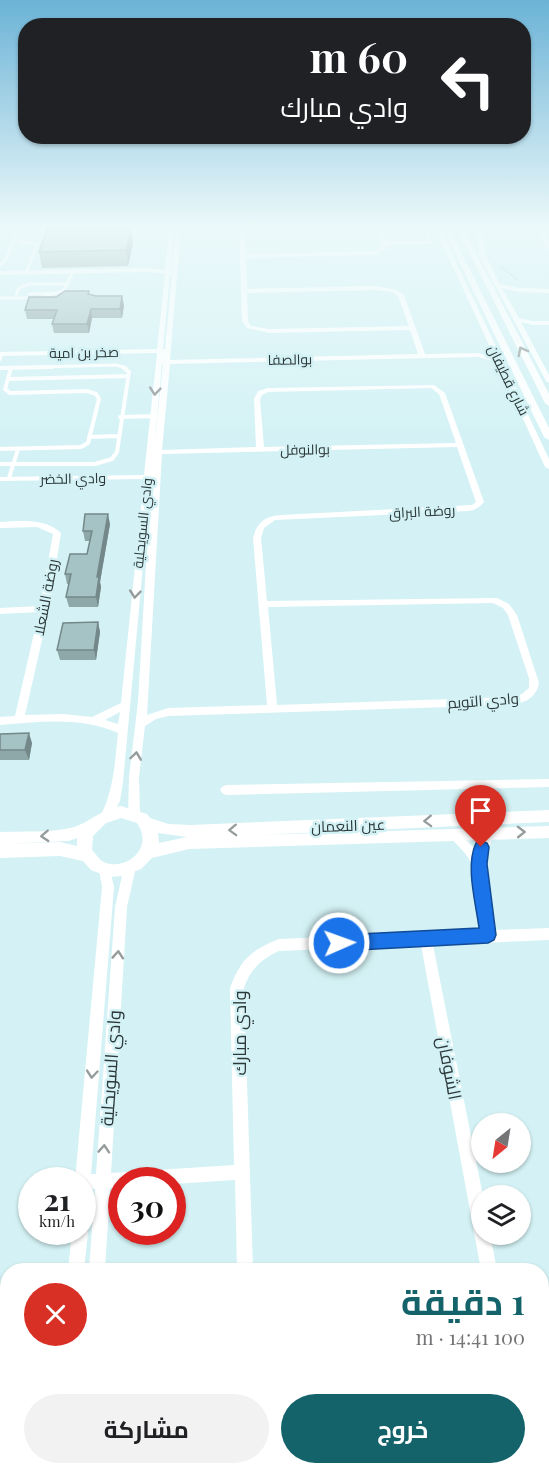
<!DOCTYPE html>
<html lang="ar">
<head>
<meta charset="utf-8">
<style>
	:root { --surface:#fff; --page:#f2f2f2; --text:#202124; --muted:#757577; --accent:#14636a }
	body { margin:0; font-family:"Playfair Display",Cairo,serif; background:var(--page); color:var(--text); direction:rtl; height:100vh; display:flex; flex-direction:column; font-size:22px; white-space:nowrap }
	* { box-sizing:border-box; margin:0 }
	p { font-size:20px; color:var(--muted) }
	.icon { flex:none; width:33px; height:33px; fill:none; stroke:currentColor; stroke-width:2; stroke-linecap:round; stroke-linejoin:round }
	.map { position:relative; flex:1; overflow:hidden; direction:ltr }
	.side { position:absolute; left:0px; top:1263px; width:549px; height:212px; display:flex; flex-direction:column; background:var(--surface); border-radius:24px 24px 0 0; box-shadow:0 2px 4px #0004; direction:rtl }
	.side>* { flex:none }
	.top-card { position:absolute; left:18px; top:18px; width:513px; height:126px; border-radius:24px; box-shadow:0 2px 4px #0004; direction:rtl; background:#202124; color:#fff; overflow:hidden }
	.needle { width:39px; rotate:210deg }
	.tools { position:absolute; left:471px; top:1113px; display:grid; gap:12px }
	.tools a { display:grid; place-items:center; width:60px; height:60px; border-radius:50%; background:var(--surface); box-shadow:0 2px 4px #0004; font-size:30px }
	.speed { position:absolute; left:18px; top:1167px; display:flex; gap:12px; font-size:30px; font-weight:700; text-align:center }
	.speed>* { display:grid; place-content:center; width:78px; height:78px; border-radius:50%; background:var(--surface); box-shadow:0 2px 4px #0004; line-height:1 }
	.speed small { font-size:15px; font-weight:400 }
	.speed .limit { border:9px solid #d22; background:#fff; color:#111 }
	.pin { position:absolute; display:grid; place-items:center; width:51px; height:51px; color:#fff; margin:-62px -26px; border-radius:50% 50% 50% 0; rotate:-45deg; box-shadow:0 0 6px #0007 }
	.pin .icon { rotate:45deg }
	.me { position:absolute; width:66px; margin:-33px; rotate:88deg; stroke-linejoin:round; filter:drop-shadow(0 0 4px #0008) }
	.turn { display:flex; align-items:center; gap:21px; height:126px; padding:0 24px; font-size:27px }
	.turn .icon { width:78px; height:78px; stroke-width:2.5 }
	.turn b { display:block; font-size:42px; line-height:51px }
	.round { display:grid; place-items:center; flex:none; width:63px; height:63px; border-radius:32px; background:var(--page) }
	.head { display:flex; align-items:center; justify-content:space-between; height:102px; padding:0 24px }
	h1 { font-size:36px; font-weight:700; line-height:45px; color:var(--accent) }
	.button { display:flex; gap:12px; margin-top:auto; padding:12px 24px }
	.button a { flex:1; height:69px; border-radius:36px; background:var(--accent); color:#fff; font-size:24px; font-weight:700; line-height:69px; text-align:center }
	.button a+a { background:var(--page); color:var(--text) }
	.map>svg:first-child { display:block }
	.lines { fill:none; stroke-linecap:round; stroke-linejoin:round }
	.path { stroke:#99b0b3; stroke-width:1.5; stroke-dasharray:1 2; stroke-linecap:butt }
	.service-far1 { stroke:#fff; stroke-width:3 }
	.service { stroke:#fff; stroke-width:4 }
	.minor { fill:#fff; fill-rule:evenodd }
	.tertiary { fill:#fff; fill-rule:evenodd }
	.wall { fill:#8ea8a9 }
	.shaded-wall { fill:#74888a }
	.building { fill:#a5c3c5; stroke:#74888a; stroke-width:1.5 }
	.oneway { stroke:#969c9c }
	.route { fill:#1a73e8; stroke:#114b97; stroke-width:1.5 }
	.labels { text-anchor:middle; dominant-baseline:central; stroke-width:5; stroke-linejoin:round; paint-order:stroke }
	.far-street-label { font-size:14px; fill:#2c3839; stroke:#d4f2f5 }
	.street-label { font-size:15px; fill:#2c3839; stroke:#d4f2f5 }
	.near-street-label { font-size:18px; fill:#2c3839; stroke:#d4f2f5 }
</style>
</head>
<body>
<div class="map">
<svg width="549" height="1474" viewBox="0 0 549 1474">
	<rect width="100%" height="100%" fill="#d4f2f5"/>
	<g class="lines">
		<path class="path" d="M501 267 518 280"/>
		<path class="service-far1" d="M44 228 43 236H51
			M149 231 150 228
			M27 234 29 228
			M126 235 134 234 135 228
			M20 242 37 244 26 273
			M0 265 5 261 19 228
			M29 294 52 293
			M42 297 63 291 73 272
			M0 298H33
			M15 298 19 288 30 284H68
			M0 360 1 356
			M0 368 116 365 126 368"/>
		<path class="service" d="M0 368 52 367
			M8 379 128 376
			M120 417 157 416
			M89 437 118 436
			M0 449 81 447 88 443 99 399 96 394 87 391 10 393 5 389 11 368
			M0 464H95L112 459 117 452 129 372 123 367
			M9 478 18 449"/>
		<path class="minor" d="M169 228H174L171 271H172L176 228H181L170 360 418 354 410 330 269 333 247 328 242 321 239 228H245L246 254 375 251 381 247 377 228H382L385 241H427L421 228H426L432 244 386 245V248L376 255 246 258 247 289 376 286 396 290 404 295 425 354 478 353 495 358 435 228H440L549 459V469L545 467 497 362 478 357 170 364 162 450 256 447 254 399 258 391 268 388 434 385 445 393 484 502C479 508 475 510 468 511L275 520 264 528 261 538 267 601 497 598 509 604 517 615 539 683C536 698 526 702 512 705L168 716 156 719 145 726 139 777 140 814 138 817 134 819 130 817 128 814 129 777 138 702 151 479 123 782 120 801 111 818 107 820 103 818 101 815C114 789 115 761 118 733 81 716 38 722 0 725V717L15 716 39 612 0 614V608L40 606 53 534 37 527 0 528V522C21 521 45 518 61 533L49 609 25 715 63 714 92 717 121 703 144 479 0 481V477L144 475 157 353 0 356V352L157 349 165 274 148 272 0 275V271L148 268 165 270ZM170 274 172 275 165 349H163ZM376 290 392 292 398 296 409 326 269 329 251 326 248 321 247 293ZM162 364H163L154 450ZM431 388 439 394 456 443 264 447 260 399 262 395 268 392ZM457 447 476 502 472 505 282 515C265 516 257 522 253 538L267 705 168 708 147 715 162 454ZM493 603 503 608 508 615 529 678V688L522 694 512 697 277 705 268 607ZM120 712 118 724 105 720Z
			M473 228H478L484 239 485 255 500 284 519 288 549 289V293L519 292 502 288 519 318 532 321H549V325H532L521 322 549 375V383L546 381 496 287 493 285 494 284 479 255 478 239Z
			M535 228H540L549 244V250Z
			M549 779V787L226 795 222 793 220 790 222 787 226 785Z
			M489 828 493 830 495 833C479 865 488 897 494 930L549 928V940L433 945 483 1196H482V1234H490L497 1270H481L421 945 279 951C261 959 250 970 244 988L253 1270H237L235 1180 172 1184V1180H122V1187L110 1188 105 1270H89L95 1189H90L87 1194 82 1196V1180H75L102 887 99 869 101 865 105 864 109 865 114 887 91 1174H96L115 907 124 867 126 863 130 862 134 863 136 867 127 907 111 1173 234 1165 230 988C240 960 251 950 279 939L481 931 474 882V866L464 852 447 834 449 831 453 829 457 831 476 850 485 830Z
			M82 1225 86 1226 88 1232 84 1270H68L72 1232H82Z
			M48 1467H66L65 1474H47Z
			M76 1467H94V1474H76Z
			M251 1467H269L272 1474H254Z
			M517 1467H535L537 1474H519Z"/>
		<path class="tertiary" d="M443 228H449L549 428V440L544 437Z
			M457 228H463L549 394V406L545 403Z
			M121 806 147 814 150 818 168 824 191 825 549 810V822L257 835 549 826V838L189 849 152 858 141 869 122 876 109 877 91 870 83 861 60 856 0 858V844L60 842 77 846V838L69 841 0 844V832C22 831 49 833 70 828 89 824 98 810 121 806ZM121 818 137 823C156 851 121 873 102 861 98 858 95 853 92 850L93 836 106 823ZM158 833 187 837 159 843Z"/>
	</g>
	<path class="wall" d="M133 243 128 266 42 268 39 252Z
		M89 291V294L124 305 122 318H92L89 333H54L52 324 54 319H27L25 310 56 297Z
		M110 524 100 582 101 587 98 607H69L66 597 69 584H67L65 574 87 554 90 541H85L83 531Z
		M98 622 100 632 96 660H60L57 650Z
		M0 734 32 743 29 760H0Z"/>
	<path class="shaded-wall" d="M131 228 133 243 128 266 126 250Z
		M122 296 124 305 122 318 120 309Z
		M91 309 92 318 89 333 87 324Z
		M108 514 110 524 100 582 101 587 98 607 96 597 97 577Z
		M98 622 100 632 96 660 94 650Z
		M29 733 32 743 29 760 25 750Z"/>
	<path class="building" d="M48 228H131L126 250 39 252Z
		M65 291H89L88 294 96 296H122L120 309H91L87 324H52L57 310H25L29 297H56Z
		M85 514H108L97 577H99L96 597H66L71 574H65L70 554H87L92 531H83Z
		M98 622 94 650H57L63 623Z
		M29 733 25 750H0V734Z"/>
	<defs><path id="oneway-chevron" d="M-2-3.5L2.5 0L-2 3.5" fill="none" stroke-width="1.6" stroke-linecap="round" stroke-linejoin="round" transform="scale(1.5)"/></defs>
	<g class="oneway">
		<use href="#oneway-chevron" transform="translate(522 351) rotate(-118)"/>
		<use href="#oneway-chevron" transform="translate(155 391) rotate(96)"/>
		<use href="#oneway-chevron" transform="translate(135 594) rotate(96)"/>
		<use href="#oneway-chevron" transform="translate(136 756) rotate(-82)"/>
		<use href="#oneway-chevron" transform="translate(428 821) rotate(178)"/>
		<use href="#oneway-chevron" transform="translate(233 830) rotate(178)"/>
		<use href="#oneway-chevron" transform="translate(521 832) rotate(-1)"/>
		<use href="#oneway-chevron" transform="translate(45 836) rotate(177)"/>
		<use href="#oneway-chevron" transform="translate(118 955) rotate(-86)"/>
		<use href="#oneway-chevron" transform="translate(92 1074) rotate(95)"/>
		<use href="#oneway-chevron" transform="translate(104 1149) rotate(-86)"/>
	</g>
	<linearGradient id="sky" x2="0" y2="1"><stop stop-color="#6bb3d6"/><stop offset="0.52" stop-color="#ecf9fa"/><stop offset="1" stop-color="#ecf9fa" stop-opacity="0"/></linearGradient>
	<rect width="549" height="435" fill="url(#sky)"/>
	<path class="route" d="M481 841 487 843 489 847 487 864 496 935 494 940 488 943 339 951 333 948 330 943 333 937 339 935 479 928C476 903 465 866 476 843Z"/>
	<g class="labels">
		<g class="far-street-label">
			<text transform="translate(84 352) rotate(-1)">صخر بن امية</text>
			<text transform="translate(290 359) rotate(-1)">بوالصفا</text>
			<text transform="translate(509 380) rotate(64)">شارع قطيفان</text>
			<text transform="translate(305 449) rotate(-1)">بوالنوفل</text>
			<text transform="translate(73 478) rotate(-1)">وادي الخضر</text>
			<text transform="translate(422 511) rotate(-3)">روضة البراق</text>
			<text transform="translate(142 523) rotate(-84)">وادي السويحلية</text>
		</g>
		<g class="street-label">
			<text transform="translate(45 597) rotate(-79)">روضة الشعلا</text>
			<text transform="translate(483 700) rotate(-4)">وادي التويم</text>
			<text transform="translate(348 825) rotate(-2)">عين النعمان</text>
		</g>
		<g class="near-street-label">
			<text transform="translate(239 1033) rotate(-90)">وادي مبارك</text>
			<text transform="translate(110 1068) rotate(-86)">وادي السويحلية</text>
			<text transform="translate(450 1068) rotate(79)">الشوفان</text>
		</g>
	</g>
</svg>
<div class="tools">
<a><svg class="needle" viewBox="-14 -14 28 28"><path d="M0-13l5 13h-10z" fill="#e53935"/><path d="M0 13l5-13h-10z" fill="#757577"/></svg></a>
<a><svg class="icon" aria-label="layers" viewBox="0 0 24 24"><path d="M12 4l9 5-9 5-9-5zM3 14l9 5 9-5"/></svg></a>
</div>
<div class="speed"><div>21<small>km/h</small></div><div class="limit">30</div></div>
<div class="pin" style="left:481px;top:847px;background:#d93025"><svg class="icon" aria-label="arrive" viewBox="0 0 24 24"><path d="M6 21V4h12l-3 4 3 4H6"/></svg></div>
<svg class="me" style="left:339px;top:943px" viewBox="-20 -20 40 40"><circle r="17" fill="#1a73e8" stroke="#fff" stroke-width="3"/><path d="M0-11L8 9 0 5-8 9z" fill="#fff"/></svg>
<div class="top-card">
<div class="turn"><svg class="icon" aria-label="left" viewBox="0 0 24 24"><path d="M17 20v-9H6M10 6l-5 5 5 5"/></svg><div><b>60 m</b>وادي مبارك</div></div>
</div>
<section class="side">
<div class="head"><div><h1>1 دقيقة</h1><p>100 m · 14:41</p></div><a class="round" style="background:#d93025;color:#fff"><svg class="icon" aria-label="close" viewBox="0 0 24 24"><path d="M6 6l12 12M18 6L6 18"/></svg></a></div>
<div class="button"><a>خروج</a><a>مشاركة</a></div>
</section>
</div>
</body>
</html>
